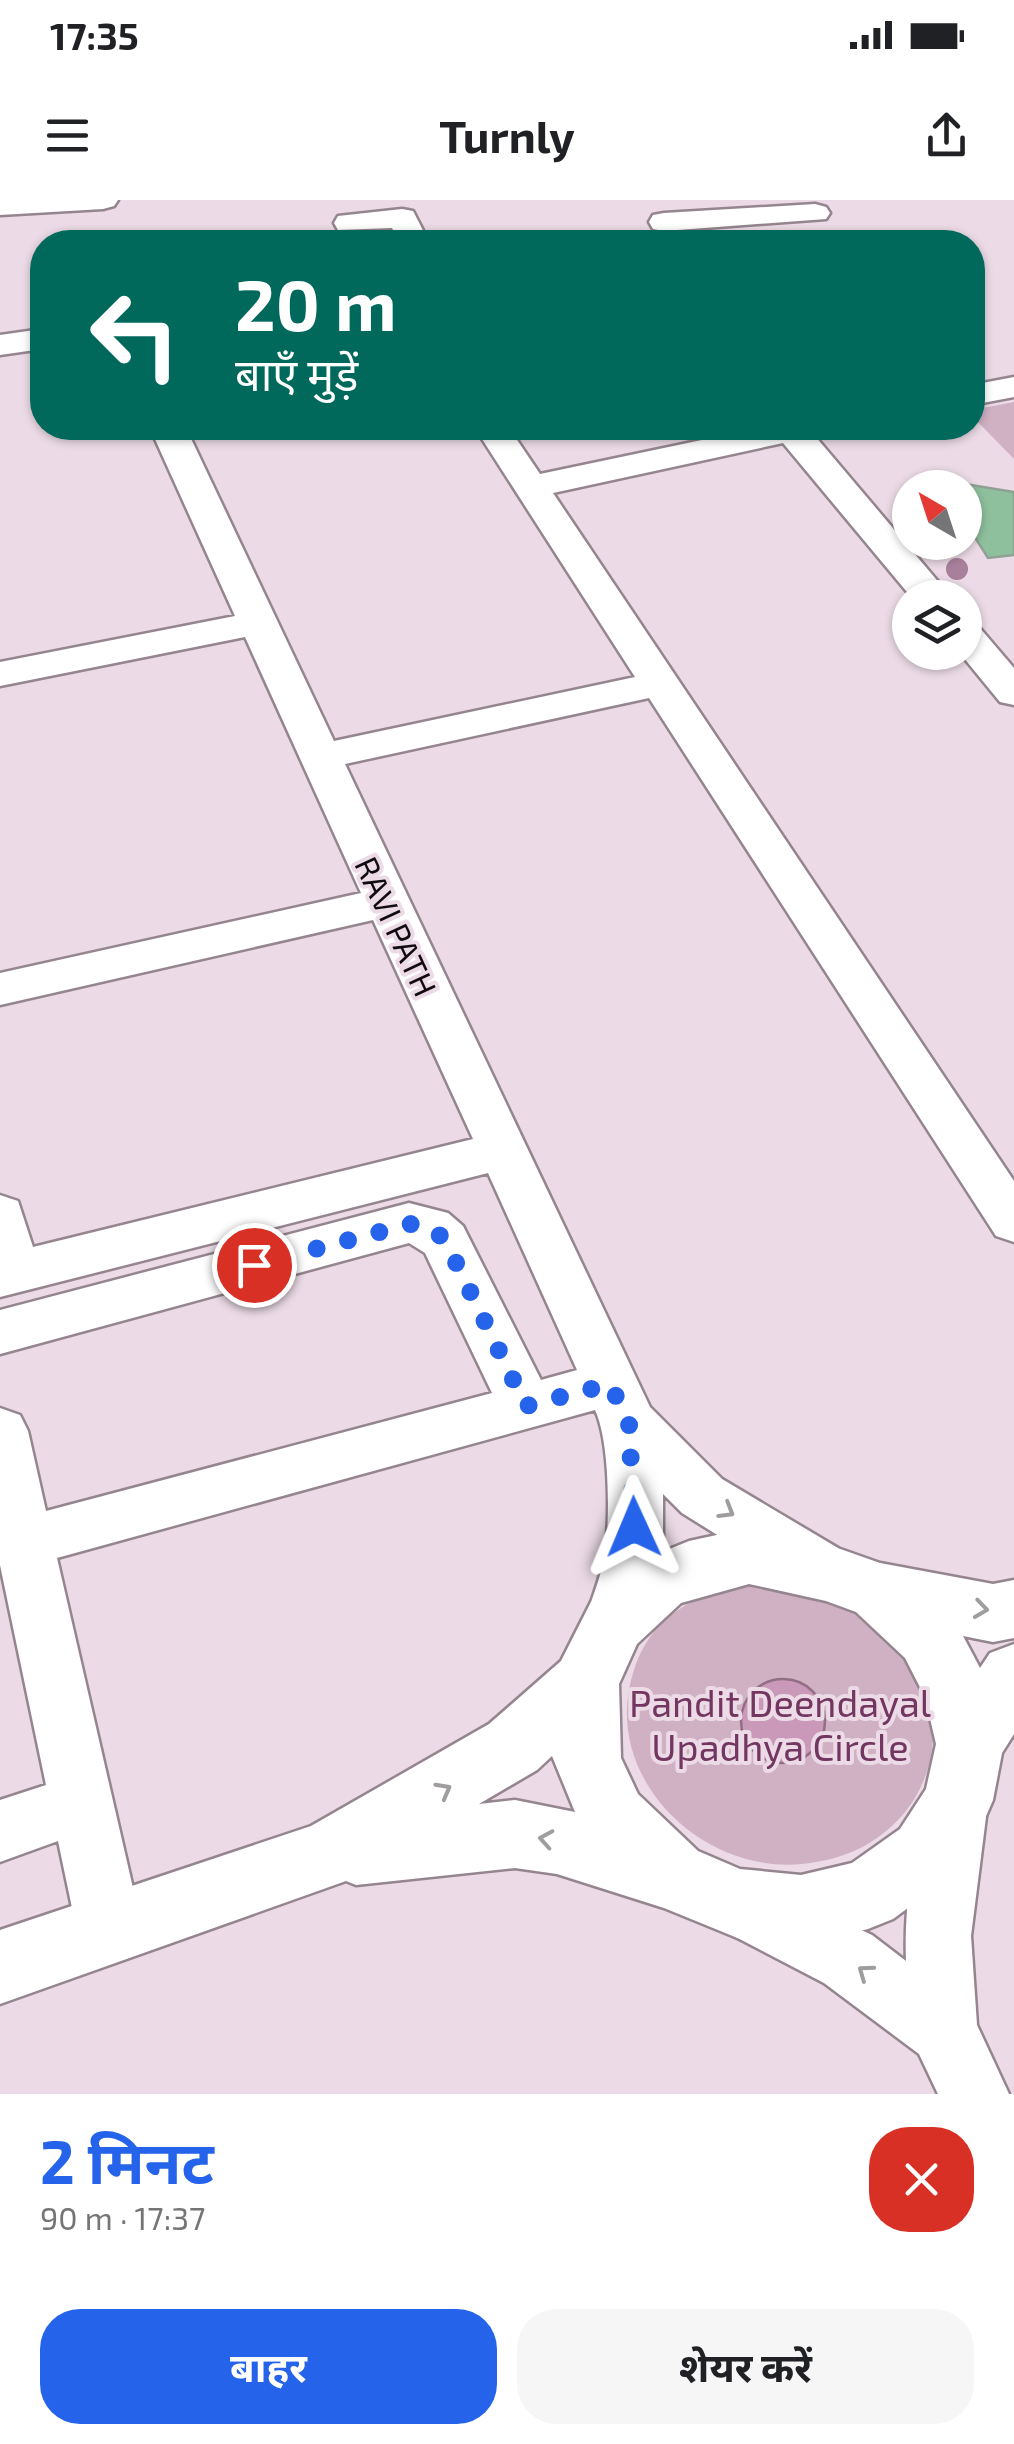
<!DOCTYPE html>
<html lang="hi">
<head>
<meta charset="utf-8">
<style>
	:root { --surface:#fff; --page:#f6f6f6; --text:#202124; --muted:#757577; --accent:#2563eb }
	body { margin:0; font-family:"Exo 2","Noto Sans Devanagari",sans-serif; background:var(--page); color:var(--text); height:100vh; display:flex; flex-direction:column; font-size:38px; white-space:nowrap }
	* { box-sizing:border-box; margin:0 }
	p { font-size:32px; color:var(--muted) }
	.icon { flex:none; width:55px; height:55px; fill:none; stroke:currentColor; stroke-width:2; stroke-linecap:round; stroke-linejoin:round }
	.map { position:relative; height:1894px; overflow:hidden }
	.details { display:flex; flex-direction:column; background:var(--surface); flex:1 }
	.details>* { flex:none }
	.hud { position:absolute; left:30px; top:30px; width:955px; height:210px; border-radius:40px; box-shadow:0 2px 8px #0004; background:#00695c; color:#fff; overflow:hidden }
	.needle { width:65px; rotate:321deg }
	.tools { position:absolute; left:892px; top:270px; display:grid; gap:20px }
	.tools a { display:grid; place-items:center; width:90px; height:90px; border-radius:50%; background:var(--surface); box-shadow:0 2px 8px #0004; font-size:50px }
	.pin { position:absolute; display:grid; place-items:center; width:85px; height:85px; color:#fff; margin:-42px; border:5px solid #fff; border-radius:50%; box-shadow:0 2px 10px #0007 }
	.me { position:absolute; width:110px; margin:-55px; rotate:359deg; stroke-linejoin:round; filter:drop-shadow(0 0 8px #0008) }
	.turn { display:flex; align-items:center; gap:35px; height:210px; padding:0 40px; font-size:45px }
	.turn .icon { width:130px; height:130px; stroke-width:2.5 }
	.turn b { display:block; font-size:70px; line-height:85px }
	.round { display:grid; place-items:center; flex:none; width:105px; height:105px; border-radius:40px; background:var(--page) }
	.headline { display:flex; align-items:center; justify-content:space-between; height:170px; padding:0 40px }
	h1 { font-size:60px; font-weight:700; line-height:75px; color:var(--accent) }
	.button { display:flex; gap:20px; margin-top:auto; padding:20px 40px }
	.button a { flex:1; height:115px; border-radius:40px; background:var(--accent); color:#fff; font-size:40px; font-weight:700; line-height:115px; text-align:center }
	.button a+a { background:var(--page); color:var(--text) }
	.status { display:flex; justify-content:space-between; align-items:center; height:70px; padding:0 50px; background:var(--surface); direction:ltr }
	.status svg { height:28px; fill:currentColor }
	header { display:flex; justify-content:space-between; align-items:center; height:130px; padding:0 40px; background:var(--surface); font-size:45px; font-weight:700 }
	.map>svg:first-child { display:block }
	.green { fill:#d0b1c4 }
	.water { fill:#ca98b8; stroke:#926e85; stroke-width:2.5 }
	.building { fill:#8ec09d; stroke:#91a095; stroke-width:2.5 }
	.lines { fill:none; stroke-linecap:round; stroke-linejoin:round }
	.minor-casing { stroke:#95858f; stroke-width:5 }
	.tertiary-casing { stroke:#95858f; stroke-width:5 }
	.minor { fill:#fff; fill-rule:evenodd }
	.tertiary { fill:#fff; fill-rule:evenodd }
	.tree { fill:#a9809c }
	.oneway { stroke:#a09d9f }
	.route { stroke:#2563eb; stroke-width:18; stroke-dasharray:0 32.4 }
	.labels { text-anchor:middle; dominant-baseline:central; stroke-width:8; stroke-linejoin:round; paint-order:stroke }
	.street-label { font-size:32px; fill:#110b0f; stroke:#ecdbe6 }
	.near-park-label { font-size:38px; fill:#733660; stroke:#ecdbe6 }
</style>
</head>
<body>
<div class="status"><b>17:35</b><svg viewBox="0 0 49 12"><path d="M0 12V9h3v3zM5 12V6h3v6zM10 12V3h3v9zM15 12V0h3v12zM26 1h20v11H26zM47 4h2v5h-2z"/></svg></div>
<header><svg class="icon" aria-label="menu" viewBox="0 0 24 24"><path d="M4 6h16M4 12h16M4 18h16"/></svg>Turnly<svg class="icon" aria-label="share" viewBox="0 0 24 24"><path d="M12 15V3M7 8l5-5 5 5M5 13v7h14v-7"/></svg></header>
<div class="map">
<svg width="1014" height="1894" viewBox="0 0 1014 1894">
	<rect width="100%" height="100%" fill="#ecdbe6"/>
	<path class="green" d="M1014 202V259L973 217 972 210Z
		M755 1381C777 1386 835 1393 852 1403 863 1410 874 1426 884 1436 895 1447 913 1460 920 1474 944 1524 935 1582 897 1621 870 1648 840 1660 802 1664 699 1674 599 1574 634 1470 640 1450 654 1427 671 1415 697 1395 725 1389 755 1381Z"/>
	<path class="water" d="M741 1521a42 42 0 1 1 84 0a42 42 0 1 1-84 0Z"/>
	<path class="building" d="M965 284 1014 292V355L988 358 965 322Z"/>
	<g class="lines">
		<g class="minor-casing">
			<path id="minor" d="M0 0H118L114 6 103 9 0 15Z
				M815 4 826 7 830 13 826 19 664 31 653 29 649 22 653 15 664 13Z
				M402 9 413 11 429 42H399L392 28 338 30 334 23 338 16Z
				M42 129V149L0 155V135Z
				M1014 177V197L972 205V185Z
				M150 228H186L334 541 635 477 475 228H509L540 274 759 228H823L815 236 952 398H912L783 243 553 293 1014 981V1042L996 1036 649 498 345 564 650 1207 722 1279 838 1348 846 1366 838 1384 817 1392 796 1384 682 1313 663 1294V1354L635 1442 614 1450 593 1442 584 1423C591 1401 601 1377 605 1354 610 1319 610 1242 595 1210L57 1358 142 1727 132 1750 109 1760 86 1750 76 1727 58 1641 0 1662V1600L46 1585 0 1365V1208L20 1215 28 1231 46 1311 492 1193 425 1053 409 1043 0 1154V1110L409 1003 448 1013 463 1026 541 1180 577 1170 488 973 0 1097V995L18 1001 33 1047 473 939 373 720 0 805V773L361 693 245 437 0 486V462L235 416Z
				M965 423 979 427 1014 468V505L1000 502 959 452H965Z
				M954 1587 977 1596 986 1617 971 1736 977 1825 1009 1894H938L919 1854 824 1783 730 1734 720 1711 730 1688 753 1679 872 1735 906 1761C904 1713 912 1639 931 1596Z"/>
		</g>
		<g class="tertiary-casing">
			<path id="tertiary" d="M749 1328 829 1345 880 1363 993 1384 1014 1380V1438L993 1442 963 1436 980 1468 990 1453 1014 1444V1534L1002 1553 993 1600 983 1623 950 1677 893 1719 868 1729 801 1745 740 1739 664 1708 557 1674 515 1668 356 1685 346 1681 0 1804V1730L311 1626 489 1524 561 1461 591 1402 635 1363 689 1341ZM749 1384 826 1401 856 1412 905 1458 925 1497 936 1544 926 1589 900 1629 852 1663 801 1675 740 1669 698 1651 638 1594 621 1558 619 1484 637 1444 681 1403ZM552 1556 575 1612 515 1600 479 1604 537 1570Z"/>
		</g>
		<use href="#minor" class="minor"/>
		<use href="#tertiary" class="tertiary"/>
	</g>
	<circle class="tree" cx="957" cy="369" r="11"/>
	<defs><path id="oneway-chevron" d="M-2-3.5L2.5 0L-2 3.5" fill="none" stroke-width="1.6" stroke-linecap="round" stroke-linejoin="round" transform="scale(2.5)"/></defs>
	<g class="oneway">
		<use href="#oneway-chevron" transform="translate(727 1311) rotate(31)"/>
		<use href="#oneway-chevron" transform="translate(981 1409) rotate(8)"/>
		<use href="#oneway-chevron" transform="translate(444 1590) rotate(-29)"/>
		<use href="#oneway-chevron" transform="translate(546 1639) rotate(-170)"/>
		<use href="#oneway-chevron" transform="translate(865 1772) rotate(-144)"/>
	</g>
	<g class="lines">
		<path class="route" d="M254 1065 410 1024 430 1027 445 1040 526 1206 610 1184 629 1223 634 1327"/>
	</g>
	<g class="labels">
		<g class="street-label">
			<text transform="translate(397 726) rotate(65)">RAVI PATH</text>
		</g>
		<g class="near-park-label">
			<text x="780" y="1502">Pandit Deendayal<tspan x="780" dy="44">Upadhya Circle</tspan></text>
		</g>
	</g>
</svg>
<div class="tools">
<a><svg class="needle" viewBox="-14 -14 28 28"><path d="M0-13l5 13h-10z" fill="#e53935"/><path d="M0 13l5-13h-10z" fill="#757577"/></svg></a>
<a><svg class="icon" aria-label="layers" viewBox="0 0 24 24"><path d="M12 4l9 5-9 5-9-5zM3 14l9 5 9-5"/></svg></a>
</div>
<div class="pin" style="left:254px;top:1065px;background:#d93025"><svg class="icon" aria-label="arrive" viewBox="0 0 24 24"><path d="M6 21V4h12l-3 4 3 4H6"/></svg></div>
<svg class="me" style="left:634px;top:1327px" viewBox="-20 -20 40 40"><path d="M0-17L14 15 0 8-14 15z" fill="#2563eb" stroke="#fff" stroke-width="4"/></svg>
<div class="hud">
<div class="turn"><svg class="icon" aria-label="left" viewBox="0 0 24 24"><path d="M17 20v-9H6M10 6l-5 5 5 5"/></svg><div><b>20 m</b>बाएँ मुड़ें</div></div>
</div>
</div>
<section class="details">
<div class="headline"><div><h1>2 मिनट</h1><p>90 m · 17:37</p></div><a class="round" style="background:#d93025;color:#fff"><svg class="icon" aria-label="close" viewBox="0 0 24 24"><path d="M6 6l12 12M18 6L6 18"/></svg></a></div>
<div class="button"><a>बाहर</a><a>शेयर करें</a></div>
</section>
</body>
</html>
